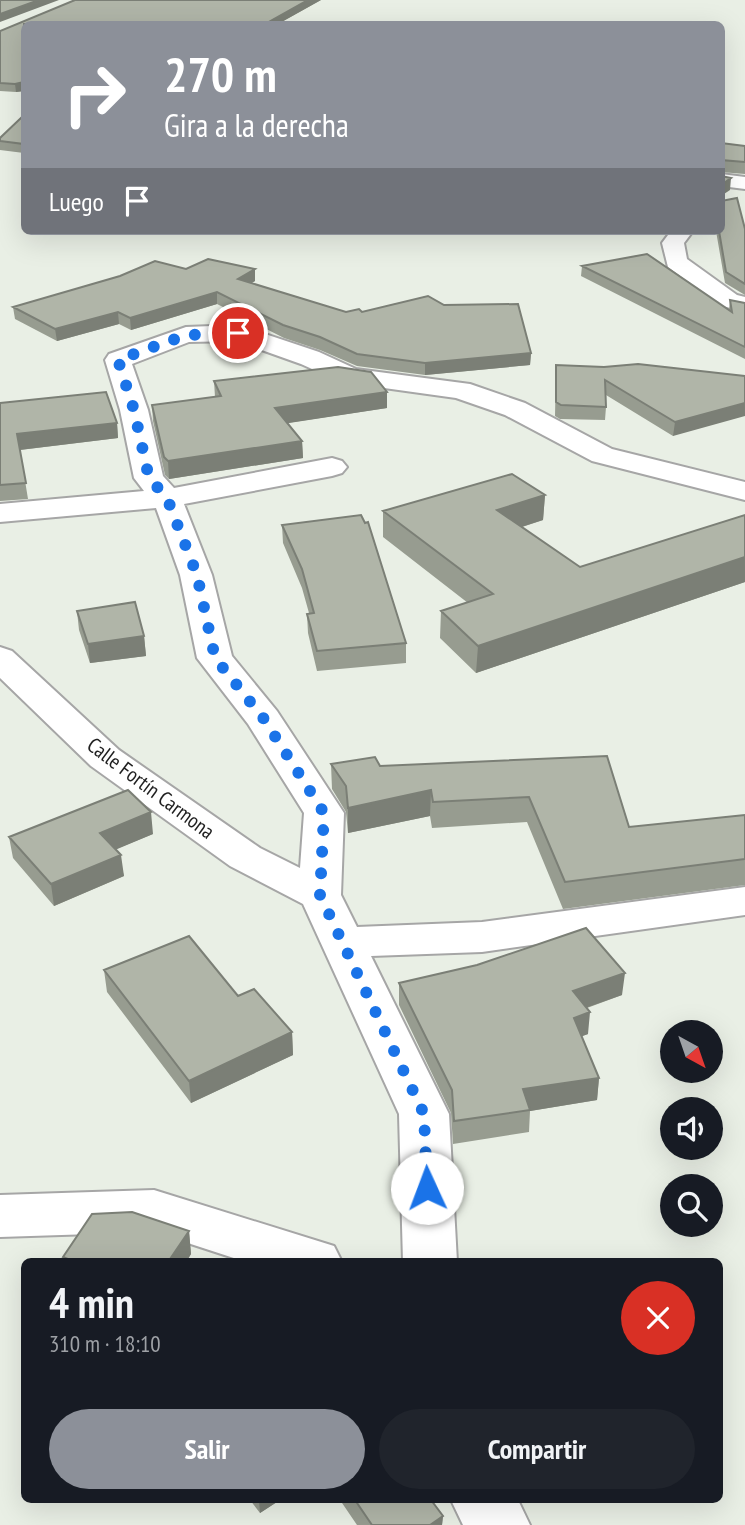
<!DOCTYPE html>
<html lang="es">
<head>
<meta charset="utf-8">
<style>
	:root { --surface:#171b24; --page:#20242c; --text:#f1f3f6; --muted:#9ea1a6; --accent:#8c9099 }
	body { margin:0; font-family:"PT Sans Narrow",sans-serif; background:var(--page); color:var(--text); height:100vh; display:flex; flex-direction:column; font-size:26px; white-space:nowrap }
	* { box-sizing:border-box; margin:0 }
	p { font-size:23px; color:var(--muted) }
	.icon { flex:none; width:38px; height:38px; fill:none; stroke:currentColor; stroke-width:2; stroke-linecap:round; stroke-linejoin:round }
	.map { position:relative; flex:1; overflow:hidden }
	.sheet { position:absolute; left:21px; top:1258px; width:702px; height:245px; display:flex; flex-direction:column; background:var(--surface); border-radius:10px; box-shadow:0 7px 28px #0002 }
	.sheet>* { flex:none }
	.top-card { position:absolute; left:21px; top:21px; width:704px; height:214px; border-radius:10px; box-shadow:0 7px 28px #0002; background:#8c9099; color:#fff; overflow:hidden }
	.needle { width:46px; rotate:140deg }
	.buttons { position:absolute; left:660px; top:1020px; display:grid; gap:14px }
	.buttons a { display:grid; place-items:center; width:63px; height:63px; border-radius:50%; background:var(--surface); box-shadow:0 7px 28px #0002; font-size:35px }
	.pin { position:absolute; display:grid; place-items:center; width:60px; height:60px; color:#fff; margin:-30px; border:4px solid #fff; border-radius:50%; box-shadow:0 2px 7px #0007 }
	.me { position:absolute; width:77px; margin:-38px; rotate:358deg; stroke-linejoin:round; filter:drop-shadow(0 0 5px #0008) }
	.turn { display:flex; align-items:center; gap:24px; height:147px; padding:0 28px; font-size:32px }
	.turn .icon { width:91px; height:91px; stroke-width:2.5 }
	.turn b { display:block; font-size:49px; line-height:60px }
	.then { display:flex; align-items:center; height:66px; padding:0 28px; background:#0003; gap:14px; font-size:26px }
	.round { display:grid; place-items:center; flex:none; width:74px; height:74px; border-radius:37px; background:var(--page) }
	.head { display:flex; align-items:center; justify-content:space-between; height:119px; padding:0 28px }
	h1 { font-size:42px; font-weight:800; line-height:52px }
	.primary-button { display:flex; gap:14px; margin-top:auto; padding:14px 28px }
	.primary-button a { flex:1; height:80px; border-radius:42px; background:var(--accent); color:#fff; font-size:28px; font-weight:800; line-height:80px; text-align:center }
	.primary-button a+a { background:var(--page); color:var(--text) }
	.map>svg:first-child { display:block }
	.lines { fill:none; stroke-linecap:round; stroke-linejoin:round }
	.minor-casing { stroke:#a6a6a6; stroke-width:4 }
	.minor { fill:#fff; fill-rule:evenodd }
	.wall { fill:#979c90 }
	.shaded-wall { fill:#7b7f76 }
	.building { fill:#b0b5a8; stroke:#7b7f76; stroke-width:2 }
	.route { stroke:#1a73e8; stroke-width:12; stroke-dasharray:0 21.6 }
	.labels { text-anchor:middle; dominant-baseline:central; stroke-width:6; stroke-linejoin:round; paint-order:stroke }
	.street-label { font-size:21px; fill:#1f1f1f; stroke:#fff }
</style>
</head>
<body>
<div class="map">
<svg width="745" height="1525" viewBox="0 0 745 1525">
	<rect width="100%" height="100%" fill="#e9efe5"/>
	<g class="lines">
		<g class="minor-casing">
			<path id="minor" d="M721 174 745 177V189L721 186Z
				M671 231H693L684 243 687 259 737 295 745 297V312L719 305 668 267 662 243Z
				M238 325 319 352 356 369 470 384 525 403 612 449 745 482V500L592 461 505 415 456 398 341 382 301 364 236 341 189 342 132 364 148 410 163 476 174 488 332 458 342 461 347 467 342 473 332 476 184 504 212 575 232 656 277 711 344 813 341 895 357 927 482 922 745 887V915L482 952 371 956 449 1114 457 1262H403L399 1114 303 904 230 866 91 766 0 678V647L12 651 119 750 260 848 300 868 304 813 248 724 197 658 180 575 156 508 0 522V504L144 491 134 478 120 410 105 360 109 354 186 327Z
				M154 1190 334 1246 342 1262H246L154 1232 0 1237V1195Z
				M451 1500H518L530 1525H463Z"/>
		</g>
		<use href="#minor" class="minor"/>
	</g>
	<path class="wall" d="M75 0H321L278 24H24V91L16 92 0 91V31Z
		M24 115V153L0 150V138Z
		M721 143 745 146V174L721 172Z
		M745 229V295L725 283 716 231Z
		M582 266 729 310 730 300 745 303V359L581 276Z
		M186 269 255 281 251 283 346 312H362L531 353 530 365 425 375 357 366 320 350 284 338 217 304 131 330 119 324 57 341 15 319 13 307Z
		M556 365 745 376 673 436 606 395V407L605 420 560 419 555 416Z
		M214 381 387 408 287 423 302 441 303 458 169 479 165 475 153 421 152 405 215 397Z
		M0 403 117 423 118 438 20 450 28 499 0 501Z
		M545 495 543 520 522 527 580 567 745 515V582L476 673 440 638 441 611 468 603 383 537V511Z
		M282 525 406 643V663L317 671 308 633 307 614 309 613 302 588 283 543Z
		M77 611 144 636 146 656 90 663 79 630Z
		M607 756 629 827 745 815V885L563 909 527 822 432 828 430 816 348 833 346 812 332 789 331 764 380 766Z
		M153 834 116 849 124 876 54 906 13 858 9 837Z
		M104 970 292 1032 293 1055 191 1103 107 992Z
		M399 983 622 995 587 1008 588 1034 582 1036 599 1078 597 1100 530 1111 529 1132 453 1144 451 1113 399 1005Z
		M189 1231 191 1254 186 1262H63V1257Z
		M250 1500H280L260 1513Z
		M340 1500H431L443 1516 442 1525H357Z"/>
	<path class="shaded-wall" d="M39 0H59L0 22V14Z
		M308 0H321L278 24H265Z
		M24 82V91L16 92 15 84Z
		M731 178 730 190 721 196V185Z
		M255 269V281L238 291V279Z
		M217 292V304L131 330 130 318Z
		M118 312 119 324 57 341 55 329Z
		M531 353 530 365 425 375V363Z
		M387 392V408L276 425 275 408Z
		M745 403V416L673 436 675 422Z
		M117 423 118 438 19 450 17 434Z
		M302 441 303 458 169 479 168 461Z
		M545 495 543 520 496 535 497 510Z
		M745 557V582L476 673 478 646Z
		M144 636 146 656 90 663 88 644Z
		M431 790 430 816 348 833V808Z
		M151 812 153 834 103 855 100 833Z
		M121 855 124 876 54 906 51 884Z
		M625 973 622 995 571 1013 573 991Z
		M590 1012 588 1034 572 1040 574 1018Z
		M292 1032 293 1055 191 1103 189 1081Z
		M599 1078 597 1100 530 1111 523 1089Z
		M189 1231 191 1254 186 1262H168Z
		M259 1500H280L260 1513Z
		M443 1516 442 1525H430Z"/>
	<path class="building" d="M0 0H39L0 14Z
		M75 0H308L265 24H24V82L15 84 0 83V31Z
		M24 115V144L0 141V138Z
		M721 143 745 146V162L721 160Z
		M721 176 731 178 721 185Z
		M737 198 745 229V284L726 272 719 231H721V201Z
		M647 254 732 312 730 300 745 303V347L582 266Z
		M208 259 255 269 238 279 346 312 359 309 362 312 428 296 444 305 518 304 531 353 425 363 357 354 320 337 283 325 217 292 130 318 118 312 55 329 13 307 120 276 155 261 186 269Z
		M638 364 745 376V403L675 422 605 380 606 407 561 405 556 402V365L604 367Z
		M338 367 371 372 387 392 275 408 302 441 168 461 164 457 152 405 221 396 214 381Z
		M106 392 117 423 17 434 26 483 0 485V403Z
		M512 474 545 495 497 510 580 567 745 515V557L478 646 441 611 493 594 383 511Z
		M361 515 365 523 368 522 406 643 317 651 307 614 314 613 302 569 282 525Z
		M135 602 144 636 88 644 77 611Z
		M607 756 629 827 745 815V859L565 882 529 797 433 802 431 790 348 808 346 786 331 764 375 757 380 766Z
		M128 790 151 812 100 833 121 855 51 884 9 837Z
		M586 928 625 973 573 991 590 1012 574 1018 599 1078 523 1089 530 1110 454 1121 452 1090 399 983 477 965Z
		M189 936 238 996 254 989 292 1032 189 1081 104 970Z
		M132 1212 189 1231 168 1262H75L63 1257 92 1214Z
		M355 1500H431L443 1516 430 1525H372Z"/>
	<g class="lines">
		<path class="route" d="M238 333 186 335 118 360 134 410 149 478 167 498 197 575 215 658 264 719 324 813 320 895 424 1114 427 1188"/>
	</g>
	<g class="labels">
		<g class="street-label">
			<text transform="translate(151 788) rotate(37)">Calle Fortín Carmona</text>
		</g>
	</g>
</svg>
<div class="buttons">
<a><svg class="needle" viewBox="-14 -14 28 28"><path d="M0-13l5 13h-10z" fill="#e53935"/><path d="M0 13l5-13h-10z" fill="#9ea1a6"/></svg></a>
<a><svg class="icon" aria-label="sound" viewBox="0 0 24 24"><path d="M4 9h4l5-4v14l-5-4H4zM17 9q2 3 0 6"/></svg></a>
<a><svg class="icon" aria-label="search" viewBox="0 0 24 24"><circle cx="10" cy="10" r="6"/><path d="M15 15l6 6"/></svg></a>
</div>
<div class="pin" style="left:238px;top:333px;background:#d93025"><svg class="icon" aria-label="arrive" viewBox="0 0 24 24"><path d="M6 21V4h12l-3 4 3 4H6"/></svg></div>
<svg class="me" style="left:427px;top:1188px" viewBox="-20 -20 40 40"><circle r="19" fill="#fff"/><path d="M0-13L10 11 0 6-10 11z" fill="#1a73e8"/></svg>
<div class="top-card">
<div class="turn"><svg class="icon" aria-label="right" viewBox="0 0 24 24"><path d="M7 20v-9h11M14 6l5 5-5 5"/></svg><div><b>270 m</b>Gira a la derecha</div></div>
<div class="then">Luego<svg class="icon" aria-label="arrive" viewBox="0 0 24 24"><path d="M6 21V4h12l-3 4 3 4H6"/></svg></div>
</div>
<section class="sheet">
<div class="head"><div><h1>4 min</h1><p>310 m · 18:10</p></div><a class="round" style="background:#d93025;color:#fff"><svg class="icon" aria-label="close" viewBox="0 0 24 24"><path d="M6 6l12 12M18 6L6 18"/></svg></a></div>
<div class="primary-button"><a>Salir</a><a>Compartir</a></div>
</section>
</div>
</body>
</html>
